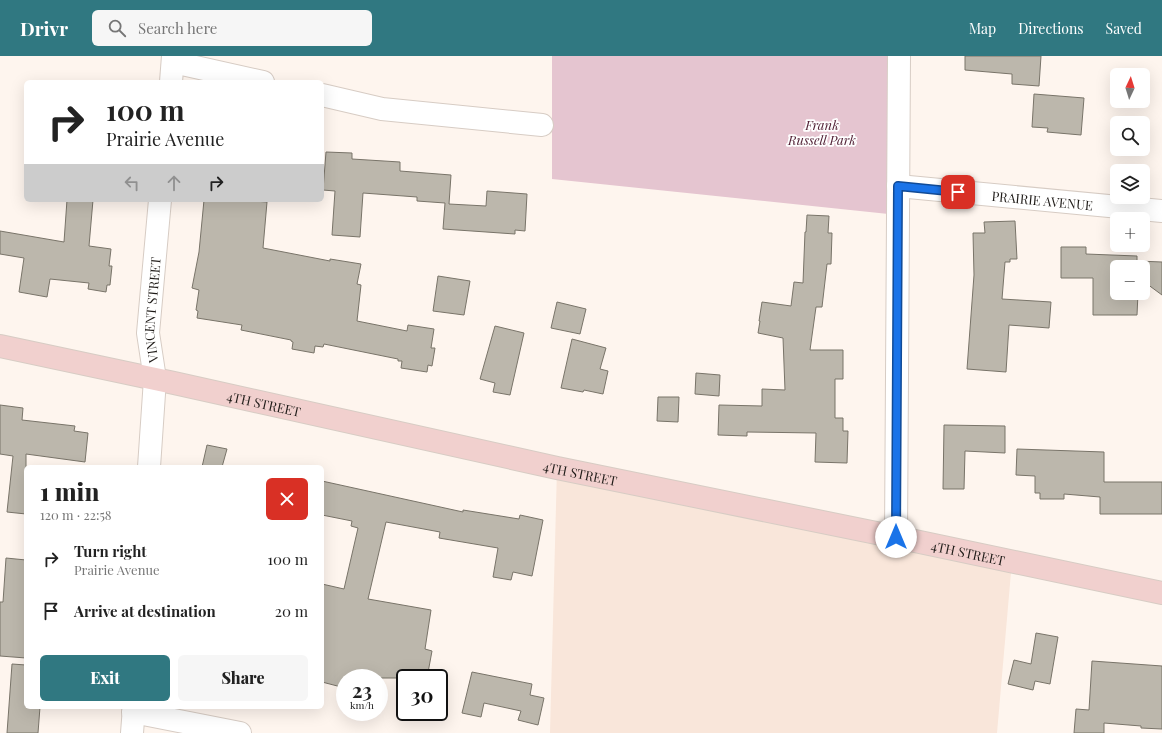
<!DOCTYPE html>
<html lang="en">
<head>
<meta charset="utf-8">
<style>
	:root { --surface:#fff; --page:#f6f6f6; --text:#222; --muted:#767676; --accent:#307881 }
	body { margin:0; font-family:"Playfair Display",serif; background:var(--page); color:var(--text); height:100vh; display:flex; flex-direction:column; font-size:15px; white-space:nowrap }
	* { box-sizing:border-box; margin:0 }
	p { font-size:13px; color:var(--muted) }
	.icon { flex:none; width:22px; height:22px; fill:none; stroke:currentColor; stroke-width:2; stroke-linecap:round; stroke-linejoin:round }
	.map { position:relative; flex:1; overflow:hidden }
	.side { position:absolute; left:24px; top:409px; width:300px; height:244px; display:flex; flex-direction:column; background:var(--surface); border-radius:6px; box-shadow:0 4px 16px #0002 }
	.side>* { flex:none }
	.banner { position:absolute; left:24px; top:24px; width:300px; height:122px; border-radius:6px; box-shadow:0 4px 16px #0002; background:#fff; color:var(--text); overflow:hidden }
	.needle { width:26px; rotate:4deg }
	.controls { position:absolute; left:1110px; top:12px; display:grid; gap:8px }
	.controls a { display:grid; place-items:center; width:40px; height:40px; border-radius:6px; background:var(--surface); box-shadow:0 4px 16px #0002; font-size:20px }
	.speed { position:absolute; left:336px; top:613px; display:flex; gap:8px; font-size:20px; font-weight:700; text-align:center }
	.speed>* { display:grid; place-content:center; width:52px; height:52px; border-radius:50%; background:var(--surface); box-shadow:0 4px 16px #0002; line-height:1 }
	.speed small { font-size:10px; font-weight:400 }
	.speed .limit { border:2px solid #111; border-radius:6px; background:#fff; color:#111 }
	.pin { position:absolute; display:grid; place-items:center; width:34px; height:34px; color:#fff; margin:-17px; border-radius:8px; box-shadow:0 2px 6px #0006 }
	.me { position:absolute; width:44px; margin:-22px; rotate:0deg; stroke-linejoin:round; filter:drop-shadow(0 0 3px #0008) }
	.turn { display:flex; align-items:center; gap:14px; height:84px; padding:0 16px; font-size:18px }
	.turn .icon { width:52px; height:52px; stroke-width:2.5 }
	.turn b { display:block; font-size:28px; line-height:34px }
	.lanes { display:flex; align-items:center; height:38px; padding:0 16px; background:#0003; justify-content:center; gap:20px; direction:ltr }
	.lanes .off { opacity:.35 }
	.round { display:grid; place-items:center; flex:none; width:42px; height:42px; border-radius:6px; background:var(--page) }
	.overview { display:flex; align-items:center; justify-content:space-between; height:68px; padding:0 16px }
	h1 { font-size:24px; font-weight:800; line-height:30px }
	.primary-button { display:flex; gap:8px; margin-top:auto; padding:8px 16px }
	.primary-button a { flex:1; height:46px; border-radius:6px; background:var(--accent); color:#fff; font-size:16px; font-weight:800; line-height:46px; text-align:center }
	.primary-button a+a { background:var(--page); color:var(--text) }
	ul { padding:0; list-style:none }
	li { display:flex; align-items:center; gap:12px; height:52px; padding:0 16px }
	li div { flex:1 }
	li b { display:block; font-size:15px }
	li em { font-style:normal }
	header { display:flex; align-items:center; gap:24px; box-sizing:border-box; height:56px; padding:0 20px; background:var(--accent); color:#fff }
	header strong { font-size:19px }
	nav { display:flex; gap:22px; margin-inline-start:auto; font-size:14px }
	.search { width:280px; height:36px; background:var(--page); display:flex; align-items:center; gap:10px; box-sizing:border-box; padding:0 14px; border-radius:6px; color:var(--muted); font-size:15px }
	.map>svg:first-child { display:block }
	.built { fill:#f9e6da }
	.green { fill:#e5c5d0 }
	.building { fill:#bcb7ac; stroke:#797469 }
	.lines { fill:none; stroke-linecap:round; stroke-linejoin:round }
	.street-casing { stroke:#d7ccc4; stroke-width:24 }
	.secondary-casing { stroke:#d7ccc4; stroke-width:24 }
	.street { stroke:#fff; stroke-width:22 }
	.secondary { stroke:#f1d0ce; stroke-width:22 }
	.route-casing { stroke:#114b97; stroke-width:10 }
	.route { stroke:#1a73e8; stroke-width:7 }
	.labels { text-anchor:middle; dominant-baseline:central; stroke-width:3.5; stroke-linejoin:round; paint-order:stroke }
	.park-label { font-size:13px; font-style:italic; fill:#522236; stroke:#fff }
	.street-label { font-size:13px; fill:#1f1b18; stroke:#fff }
</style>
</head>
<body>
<header>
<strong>Drivr</strong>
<div class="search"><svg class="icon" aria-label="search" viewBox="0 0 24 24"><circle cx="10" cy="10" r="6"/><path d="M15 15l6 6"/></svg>Search here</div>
<nav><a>Map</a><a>Directions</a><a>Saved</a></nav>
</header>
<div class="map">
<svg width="1162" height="677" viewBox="0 0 1162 677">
	<rect width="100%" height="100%" fill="#fef5ee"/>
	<path class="built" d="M557 412 1012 505 997 677H550Z"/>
	<path class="green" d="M552 0H899L898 159 552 123Z"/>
	<path class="building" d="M965 0H1041L1039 30 1012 28V18L965 14Z
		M1034 38 1084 42 1081 79 1047 76 1048 72 1032 71Z
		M326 96 352 97V103L400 106V115L451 119 449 148 486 150 487 135 527 138 525 175 515 174V178L443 173 445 147 417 145V141L363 137 360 181 332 179 335 135 323 134Z
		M67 144H93L89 190 111 193 109 210H112L110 229H107L106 236 88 233 89 227 50 223 47 241 19 236 24 202 0 198V175L64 186Z
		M204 144H241L267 146 263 192 330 205V203L361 208 357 228 361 229 357 265 407 275 408 269 434 273 431 292H435L432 310 428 309 427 316 401 312 402 305H398V303L324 288 323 291 315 290 314 297 292 293 293 286 291 285V284L241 274 242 269 197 262 198 255 196 254 199 234 192 232 199 196Z
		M807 159 829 160 828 177H832L831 208H827L822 251H816L810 294H843V323H835V362H843V375H848L847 407 815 406 816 377 747 376V380L718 379 719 349 762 350V333L785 334 783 282 758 277 760 265H759L762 246 791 250 794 226 803 227 805 176H806Z
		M1015 165 1017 203H1010V206H1005L1002 243 1051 246 1049 272 1009 269 1006 316 967 313 974 219 973 177H985L984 166Z
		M1061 191H1086V198L1137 200V205L1162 206V239L1143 225V211H1117V237H1138L1137 259H1093V222H1061Z
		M438 220 470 225 464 259 433 255Z
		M557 246 586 253 580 278 551 272Z
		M495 270 524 277 510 339 493 336 495 327 480 323Z
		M572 283 606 292 600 313 608 315 603 338 584 334 583 336 561 332Z
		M696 317 720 319 719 340 695 338Z
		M658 341H679L678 366 657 365Z
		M0 349 23 352 22 364 75 370 74 375 88 377 85 406 26 398V458L7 456 13 400 0 398Z
		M944 369 1005 370V397L965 395 964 433H943Z
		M207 389 227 393 222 411H202Z
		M1017 393 1104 396V426H1162V458H1100V441L1064 438V443H1040V437H1035V420L1016 419Z
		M322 425 463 456V454L519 463 520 459 543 464 532 520 513 516 511 524 493 521 498 492 439 482 440 476 386 466 368 543 431 554 425 593 432 595 427 622H345V632L322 626V528L344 533 358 472 351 470 352 465 322 459Z
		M6 502 26 504V602L0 600V546H3Z
		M1036 577 1058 581 1050 628 1035 625 1033 634 1008 628 1014 604 1031 608Z
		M1092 605 1162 610V673L1141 672V670L1104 667V677H1074L1076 653 1089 654Z
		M12 608 26 609V651H40L38 677H7Z
		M472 616 532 628 530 639 544 642 538 669 518 664 521 655 484 647 481 661 462 657Z"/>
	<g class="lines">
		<g class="street-casing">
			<g id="street">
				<path d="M173 6 263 26"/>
				<path d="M171 26 173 0"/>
				<path d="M322 39 382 53 542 69"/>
				<path id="s1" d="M898 130 1162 155"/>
				<path id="s2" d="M149 411 155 323 148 277 160 144"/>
				<path d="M896 481 899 0"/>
				<path d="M133 656 240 677"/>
				<path d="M132 677 134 651"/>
			</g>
		</g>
		<g class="secondary-casing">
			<g id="secondary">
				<path id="s3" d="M0 290 174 327 557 412 896 481 1162 537"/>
			</g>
		</g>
		<use href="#street" class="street"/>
		<use href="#secondary" class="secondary"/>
	</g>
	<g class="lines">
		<g class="route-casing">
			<path id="route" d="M896 481 898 130 958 136"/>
		</g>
		<use href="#route" class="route"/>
	</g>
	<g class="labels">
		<g class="park-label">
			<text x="822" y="68">Frank<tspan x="822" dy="15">Russell Park</tspan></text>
		</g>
		<g class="street-label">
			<text stroke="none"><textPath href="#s1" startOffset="145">PRAIRIE AVENUE</textPath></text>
			<text stroke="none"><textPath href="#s2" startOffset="158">VINCENT STREET</textPath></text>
			<text stroke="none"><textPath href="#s3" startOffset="270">4TH STREET</textPath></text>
			<text stroke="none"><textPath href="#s3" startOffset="594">4TH STREET</textPath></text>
			<text stroke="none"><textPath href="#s3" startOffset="990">4TH STREET</textPath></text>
		</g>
	</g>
</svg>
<div class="controls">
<a><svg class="needle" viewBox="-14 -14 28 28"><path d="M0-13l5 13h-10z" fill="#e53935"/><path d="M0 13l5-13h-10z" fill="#767676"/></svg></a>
<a><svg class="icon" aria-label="search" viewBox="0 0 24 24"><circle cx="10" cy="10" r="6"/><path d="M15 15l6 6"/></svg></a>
<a><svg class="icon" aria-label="layers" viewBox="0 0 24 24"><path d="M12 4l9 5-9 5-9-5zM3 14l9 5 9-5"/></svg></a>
<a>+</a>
<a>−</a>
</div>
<div class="speed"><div>23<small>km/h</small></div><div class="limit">30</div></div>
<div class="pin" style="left:958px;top:136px;background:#d93025"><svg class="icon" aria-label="arrive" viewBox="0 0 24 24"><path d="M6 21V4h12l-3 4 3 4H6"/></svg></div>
<svg class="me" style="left:896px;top:481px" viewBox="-20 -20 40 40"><circle r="19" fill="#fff"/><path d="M0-13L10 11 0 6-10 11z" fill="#1a73e8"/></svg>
<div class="banner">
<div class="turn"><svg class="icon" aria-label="right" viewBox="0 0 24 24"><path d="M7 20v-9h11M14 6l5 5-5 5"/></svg><div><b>100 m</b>Prairie Avenue</div></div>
<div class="lanes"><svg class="icon off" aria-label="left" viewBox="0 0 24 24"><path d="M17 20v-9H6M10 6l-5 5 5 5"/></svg><svg class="icon off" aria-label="ahead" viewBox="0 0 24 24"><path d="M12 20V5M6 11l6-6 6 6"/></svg><svg class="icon" aria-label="right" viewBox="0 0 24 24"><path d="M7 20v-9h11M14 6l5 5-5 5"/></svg></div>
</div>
<section class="side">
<div class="overview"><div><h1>1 min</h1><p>120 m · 22:58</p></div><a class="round" style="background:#d93025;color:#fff"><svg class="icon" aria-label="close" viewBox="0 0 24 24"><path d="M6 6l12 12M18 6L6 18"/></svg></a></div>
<ul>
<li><svg class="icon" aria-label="right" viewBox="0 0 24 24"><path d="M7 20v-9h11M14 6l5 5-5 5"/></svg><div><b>Turn right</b><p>Prairie Avenue</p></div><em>100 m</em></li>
<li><svg class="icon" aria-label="arrive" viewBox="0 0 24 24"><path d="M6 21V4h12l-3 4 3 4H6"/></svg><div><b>Arrive at destination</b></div><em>20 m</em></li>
</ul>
<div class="primary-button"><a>Exit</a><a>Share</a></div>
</section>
</div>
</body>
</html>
